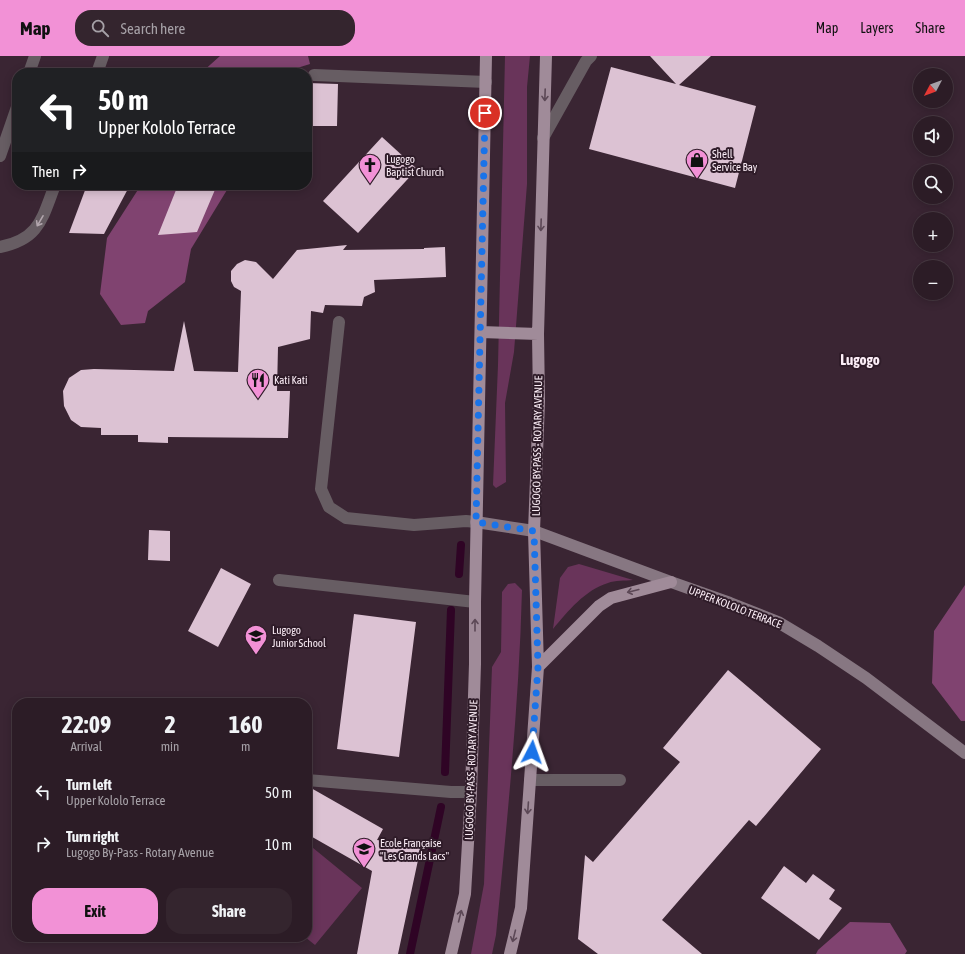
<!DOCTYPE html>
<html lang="en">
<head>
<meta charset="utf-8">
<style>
	:root { --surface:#2c1c26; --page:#34252e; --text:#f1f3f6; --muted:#a6a1a7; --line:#483a43; --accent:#f291d6 }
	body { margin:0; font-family:"Asap Condensed",sans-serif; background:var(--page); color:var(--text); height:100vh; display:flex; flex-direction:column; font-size:15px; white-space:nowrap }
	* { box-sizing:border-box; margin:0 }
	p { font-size:13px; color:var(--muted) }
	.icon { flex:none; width:22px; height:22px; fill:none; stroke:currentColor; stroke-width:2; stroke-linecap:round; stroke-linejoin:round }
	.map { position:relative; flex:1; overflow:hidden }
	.drawer { position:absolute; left:12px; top:642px; width:300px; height:244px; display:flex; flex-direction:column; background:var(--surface); border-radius:16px; box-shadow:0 2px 10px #0003,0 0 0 1px var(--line) }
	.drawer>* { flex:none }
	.top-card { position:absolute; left:12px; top:12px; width:300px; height:122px; border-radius:16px; box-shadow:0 2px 10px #0003,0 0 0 1px var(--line); background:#202124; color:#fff; overflow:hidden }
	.needle { width:26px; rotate:229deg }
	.controls { position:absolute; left:913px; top:12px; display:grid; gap:8px }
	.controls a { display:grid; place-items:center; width:40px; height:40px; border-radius:50%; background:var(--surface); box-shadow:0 2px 10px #0003,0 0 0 1px var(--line); font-size:20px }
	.pin { position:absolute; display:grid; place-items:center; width:34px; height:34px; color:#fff; margin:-17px; border:2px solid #fff; border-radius:50%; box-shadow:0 1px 4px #0007 }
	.me { position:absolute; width:44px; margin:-22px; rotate:4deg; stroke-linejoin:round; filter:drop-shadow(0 0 3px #0008) }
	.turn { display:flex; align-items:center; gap:14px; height:84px; padding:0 20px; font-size:18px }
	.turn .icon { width:52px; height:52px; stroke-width:2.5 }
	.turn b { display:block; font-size:28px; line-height:34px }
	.then { display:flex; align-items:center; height:38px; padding:0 20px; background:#0003; gap:8px; font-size:15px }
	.eta { display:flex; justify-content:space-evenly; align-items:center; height:68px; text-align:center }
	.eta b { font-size:24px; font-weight:700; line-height:28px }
	.primary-button { display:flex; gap:8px; margin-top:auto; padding:8px 20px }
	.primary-button a { flex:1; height:46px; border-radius:16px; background:var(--accent); color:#111; font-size:16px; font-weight:700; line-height:46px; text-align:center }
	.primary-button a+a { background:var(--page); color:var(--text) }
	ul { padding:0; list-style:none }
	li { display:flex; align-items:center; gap:12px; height:52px; padding:0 20px }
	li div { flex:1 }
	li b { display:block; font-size:15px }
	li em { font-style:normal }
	header { display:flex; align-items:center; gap:24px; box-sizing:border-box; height:56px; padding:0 20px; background:var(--accent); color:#111 }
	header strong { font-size:19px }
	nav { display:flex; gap:22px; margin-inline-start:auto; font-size:14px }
	.search { width:280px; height:36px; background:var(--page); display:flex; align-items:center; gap:10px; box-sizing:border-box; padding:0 14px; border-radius:16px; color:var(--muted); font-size:15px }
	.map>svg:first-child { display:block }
	.green { fill:#69345a }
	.forest { fill:#804370 }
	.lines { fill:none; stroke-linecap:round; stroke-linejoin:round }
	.stream { stroke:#2f0425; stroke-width:8 }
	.building { fill:#dcc2d3 }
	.lane { stroke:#675d63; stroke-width:12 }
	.secondary { stroke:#877782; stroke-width:12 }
	.primary { stroke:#a08b99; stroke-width:12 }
	.oneway { stroke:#5c4856 }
	.oneway2 { stroke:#b2a6ad }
	.route { stroke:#1a73e8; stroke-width:7; stroke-dasharray:0 12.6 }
	.labels { text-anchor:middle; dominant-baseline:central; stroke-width:4; stroke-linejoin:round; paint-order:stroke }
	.poi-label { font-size:11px; fill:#fceef7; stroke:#2f1c29; text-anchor:start }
	.street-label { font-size:11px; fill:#fceef7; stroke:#2f1c29 }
	.district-label { font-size:15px; font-weight:bold; fill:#fceef7; stroke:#2f1c29 }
</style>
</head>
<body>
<header>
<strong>Map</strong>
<div class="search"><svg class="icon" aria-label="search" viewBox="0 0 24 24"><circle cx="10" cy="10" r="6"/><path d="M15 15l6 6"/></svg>Search here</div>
<nav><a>Map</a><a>Layers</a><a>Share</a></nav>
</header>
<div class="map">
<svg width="965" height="898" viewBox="0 0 965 898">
	<rect width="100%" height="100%" fill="#3a2533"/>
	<path class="green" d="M505 0H530L527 31V128L514 296 505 347 506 426 496 432 493 429 498 309Z
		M579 508 633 524C625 525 615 524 608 527 585 534 568 555 553 573L560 522 568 511Z
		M515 527 522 534C519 650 507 764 496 879L492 898H471L484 828 492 611 501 596 502 536 508 528Z
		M307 787 362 832 315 889 305 881H307Z"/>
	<path class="forest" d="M220 0H308L310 8 281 17H201Z
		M141 129H230L191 193 185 226 148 255 145 267 121 269 100 238 107 182Z
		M965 529V665H961L932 627 934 575Z
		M850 866 890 867 907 895 905 898H816L818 894Z"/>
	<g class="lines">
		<path class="stream" d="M459 518 461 489
			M445 716 451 554
			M410 898 441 751"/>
	</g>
	<path class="building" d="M650 0H711L679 29 756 50 735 132 589 93 611 11 676 28Z
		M307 27 338 28 337 70H307Z
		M382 81 417 113 358 177 323 145Z
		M87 129H130L104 178 69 177Z
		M178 129H217L197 176 158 179Z
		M347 189 343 194 424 193V192L445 191 446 221 374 224 375 236 364 241 362 250 325 249 323 257 311 255 310 283 278 291 277 335H290L288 382 168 381V387L138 386V379H101V372L81 371 71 364 64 350 63 335 69 322 81 314 94 313 174 315 184 265 194 315 238 316 241 235 234 231 231 225V215L237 208 245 204 256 206 273 223 297 194Z
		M149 474 170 475V505L148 504Z
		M221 512 251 528 218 591 188 575Z
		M354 558 416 566 399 701 337 693Z
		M728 614 821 693 756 770 749 764 662 864 702 898H598L578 883 585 799 593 806 680 706 663 692Z
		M307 732H311L383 773 377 784 421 790 398 898H357L372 815 307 778Z
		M784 810 806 827 813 818 835 834 829 843 842 852 819 884 761 842Z"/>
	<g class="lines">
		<path class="lane" d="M29 17 35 0
			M97 17 103 0
			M314 19 486 26
			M543 82 586 5 591 0
			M0 100 17 51
			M0 191C40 183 42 162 55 129
			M339 266 321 433 329 451 346 462 414 469 466 465 476 466
			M279 524 475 546
			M307 724 451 736H471
			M530 724H620"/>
		<path class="secondary" d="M476 466 534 475 671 526 730 547 778 566 818 590 866 622 965 697"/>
		<path class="primary" d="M481 276 538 278
			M538 611 599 550 611 542 671 526
			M451 898 465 838 471 736 475 608V546L486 0
			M510 898 521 852 538 611 534 475 539 345 538 278 546 0"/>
	</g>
	<defs><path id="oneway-shaft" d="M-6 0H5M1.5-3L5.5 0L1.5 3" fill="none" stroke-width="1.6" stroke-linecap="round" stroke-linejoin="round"/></defs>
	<g class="oneway">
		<use href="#oneway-shaft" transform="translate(545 39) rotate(92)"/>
		<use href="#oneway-shaft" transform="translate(541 169) rotate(92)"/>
		<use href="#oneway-shaft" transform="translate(633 535) rotate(166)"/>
		<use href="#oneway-shaft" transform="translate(475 569) rotate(-90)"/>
		<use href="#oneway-shaft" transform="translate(528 752) rotate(94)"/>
		<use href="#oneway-shaft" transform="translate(460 860) rotate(-76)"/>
		<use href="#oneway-shaft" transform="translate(514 880) rotate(104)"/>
	</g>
	<use class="oneway2" href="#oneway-shaft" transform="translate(40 165) rotate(120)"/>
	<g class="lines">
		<path class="route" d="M485 57 476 466 534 475 538 611 532 696"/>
	</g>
	<defs>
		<g id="shop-pin" transform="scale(1.15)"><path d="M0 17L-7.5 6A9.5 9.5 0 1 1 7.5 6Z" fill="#f291d6" stroke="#2f1c29"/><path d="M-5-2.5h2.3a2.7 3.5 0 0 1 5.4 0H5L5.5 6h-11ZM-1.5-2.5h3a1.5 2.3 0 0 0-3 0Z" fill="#111"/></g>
		<g id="church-pin" transform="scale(1.15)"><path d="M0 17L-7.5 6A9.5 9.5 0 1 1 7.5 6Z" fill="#f291d6" stroke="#2f1c29"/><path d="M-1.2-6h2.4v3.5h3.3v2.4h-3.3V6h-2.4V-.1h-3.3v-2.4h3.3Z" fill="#111"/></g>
		<g id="restaurant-pin" transform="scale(1.15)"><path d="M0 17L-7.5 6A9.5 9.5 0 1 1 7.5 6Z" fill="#f291d6" stroke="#2f1c29"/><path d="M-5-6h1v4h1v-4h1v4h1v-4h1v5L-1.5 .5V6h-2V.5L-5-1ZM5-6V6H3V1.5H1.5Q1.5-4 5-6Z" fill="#111"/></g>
		<g id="school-pin" transform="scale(1.15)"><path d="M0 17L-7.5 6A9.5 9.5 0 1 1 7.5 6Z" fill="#f291d6" stroke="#2f1c29"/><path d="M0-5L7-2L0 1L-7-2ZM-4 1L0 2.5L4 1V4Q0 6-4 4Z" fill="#111"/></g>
	</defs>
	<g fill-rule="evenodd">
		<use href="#shop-pin" x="697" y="104"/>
		<use href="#church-pin" x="370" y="109"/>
		<use href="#restaurant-pin" x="258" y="324"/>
		<use href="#school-pin" x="256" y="580"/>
		<use href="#school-pin" x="364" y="793"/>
	</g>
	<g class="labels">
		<g class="poi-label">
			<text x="712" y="98">Shell<tspan x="712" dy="13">Service Bay</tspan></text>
			<text x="386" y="103">Lugogo<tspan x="386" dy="13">Baptist Church</tspan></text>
			<text x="274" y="324">Kati Kati</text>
			<text x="272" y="574">Lugogo<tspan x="272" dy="13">Junior School</tspan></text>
			<text x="380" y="787">Ecole Française<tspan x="380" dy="13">"Les Grands Lacs"</tspan></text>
		</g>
		<g class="street-label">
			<text transform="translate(537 390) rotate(-89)">LUGOGO BY-PASS - ROTARY AVENUE</text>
			<text transform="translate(735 551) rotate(21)">UPPER KOLOLO TERRACE</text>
			<text transform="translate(471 714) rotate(-88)">LUGOGO BY-PASS - ROTARY AVENUE</text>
		</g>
		<g class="district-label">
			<text x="860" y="303">Lugogo</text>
		</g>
	</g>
</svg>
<div class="controls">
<a><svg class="needle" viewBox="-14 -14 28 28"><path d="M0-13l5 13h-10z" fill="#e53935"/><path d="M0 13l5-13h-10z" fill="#a6a1a7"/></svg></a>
<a><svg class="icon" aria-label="sound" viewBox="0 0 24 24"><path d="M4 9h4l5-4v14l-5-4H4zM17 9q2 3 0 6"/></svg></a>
<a><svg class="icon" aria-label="search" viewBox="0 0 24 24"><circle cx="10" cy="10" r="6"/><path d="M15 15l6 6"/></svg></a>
<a>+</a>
<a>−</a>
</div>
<div class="pin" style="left:485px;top:57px;background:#d93025"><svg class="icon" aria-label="arrive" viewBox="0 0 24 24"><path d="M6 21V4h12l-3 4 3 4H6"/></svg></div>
<svg class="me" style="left:532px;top:696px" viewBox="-20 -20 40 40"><path d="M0-17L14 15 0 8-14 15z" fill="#1a73e8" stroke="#fff" stroke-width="4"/></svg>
<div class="top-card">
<div class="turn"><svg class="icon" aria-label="left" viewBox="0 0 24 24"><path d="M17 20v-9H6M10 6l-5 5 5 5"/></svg><div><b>50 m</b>Upper Kololo Terrace</div></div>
<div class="then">Then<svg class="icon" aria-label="right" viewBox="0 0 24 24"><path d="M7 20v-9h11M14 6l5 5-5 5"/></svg></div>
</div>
<section class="drawer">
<div class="eta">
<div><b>22:09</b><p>Arrival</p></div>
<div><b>2</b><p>min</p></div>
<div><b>160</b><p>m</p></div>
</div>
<ul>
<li><svg class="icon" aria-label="left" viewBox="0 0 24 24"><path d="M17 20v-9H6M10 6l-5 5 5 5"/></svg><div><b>Turn left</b><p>Upper Kololo Terrace</p></div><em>50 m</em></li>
<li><svg class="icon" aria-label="right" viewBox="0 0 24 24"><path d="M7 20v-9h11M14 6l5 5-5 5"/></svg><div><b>Turn right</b><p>Lugogo By-Pass - Rotary Avenue</p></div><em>10 m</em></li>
</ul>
<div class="primary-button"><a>Exit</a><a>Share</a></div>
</section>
</div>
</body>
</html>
